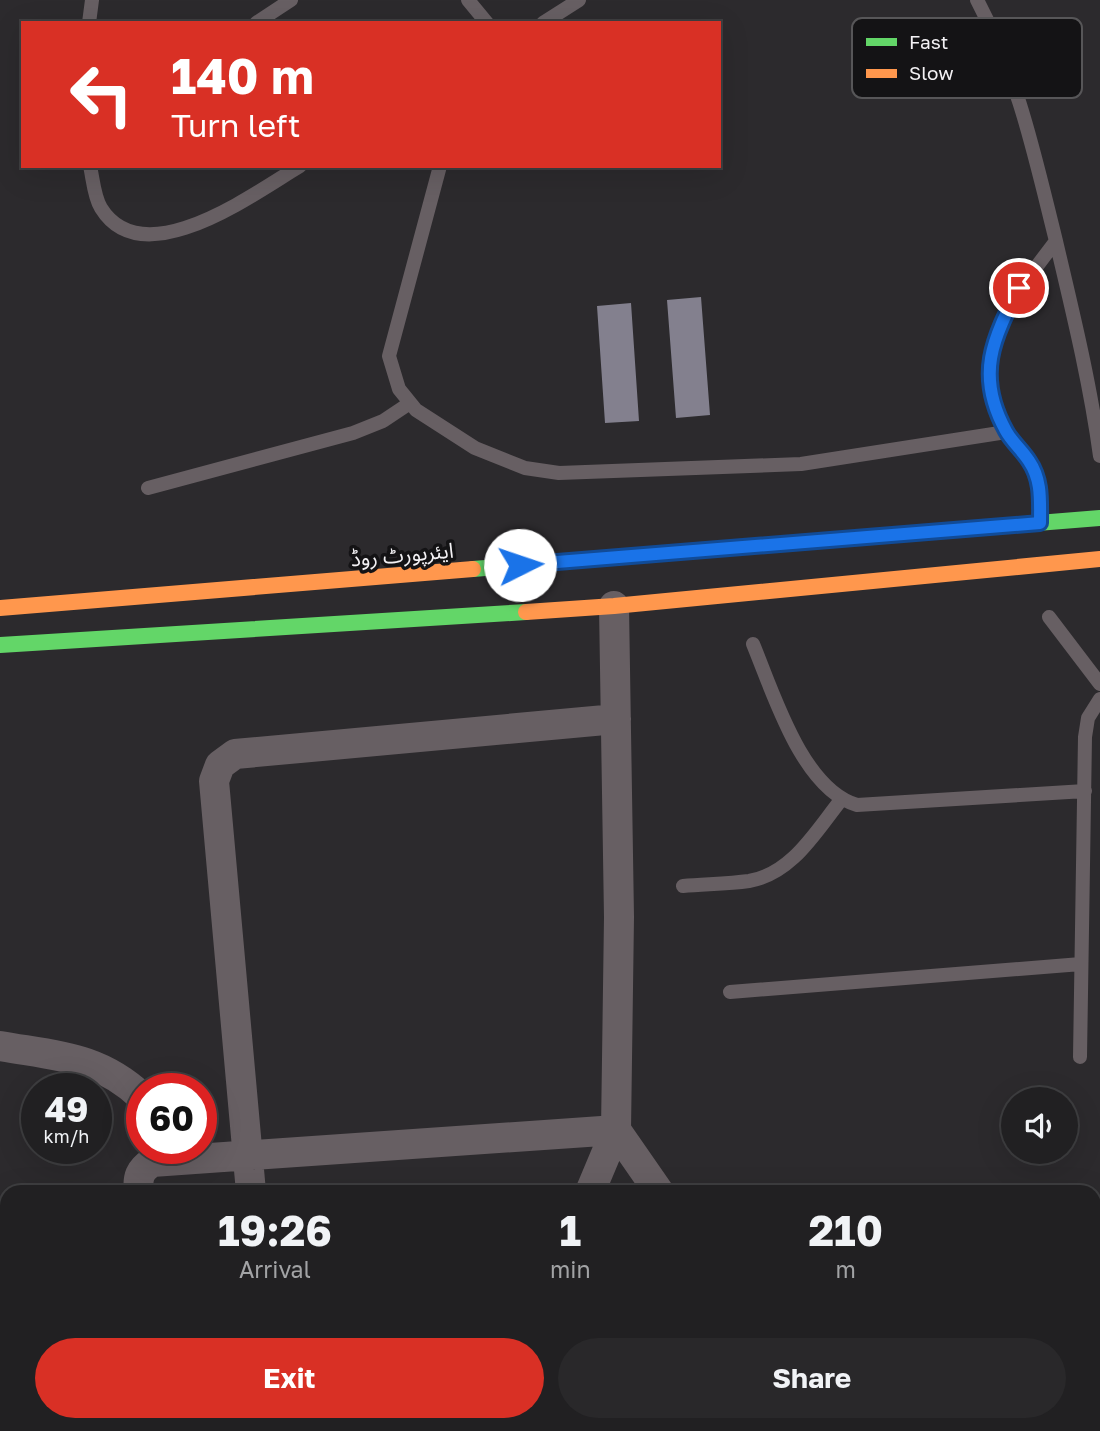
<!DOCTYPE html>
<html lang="en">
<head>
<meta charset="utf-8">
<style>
	:root { --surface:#212022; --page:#29282a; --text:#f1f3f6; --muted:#a2a3a5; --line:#3e3e40; --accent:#d93025 }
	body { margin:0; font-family:"Golos Text","Noto Sans Arabic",sans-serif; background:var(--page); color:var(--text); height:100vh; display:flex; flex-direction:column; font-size:26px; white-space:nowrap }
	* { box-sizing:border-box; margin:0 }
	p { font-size:23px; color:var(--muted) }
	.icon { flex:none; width:38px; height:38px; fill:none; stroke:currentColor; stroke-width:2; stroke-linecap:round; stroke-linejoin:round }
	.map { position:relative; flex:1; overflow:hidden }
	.details { position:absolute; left:0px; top:1185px; width:1101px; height:247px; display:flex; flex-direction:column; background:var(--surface); border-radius:21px 21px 0 0; box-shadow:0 7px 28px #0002,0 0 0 2px var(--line) }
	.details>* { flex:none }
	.banner { position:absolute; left:21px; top:21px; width:700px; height:147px; border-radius:0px; box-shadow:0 7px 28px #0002,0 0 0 2px var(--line); background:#d93025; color:#fff; overflow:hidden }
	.fabs { position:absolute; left:1001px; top:1087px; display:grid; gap:14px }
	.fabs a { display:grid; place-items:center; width:77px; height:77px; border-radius:50%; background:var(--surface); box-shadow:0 7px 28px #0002,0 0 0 2px var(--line); font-size:35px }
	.speed { position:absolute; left:21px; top:1073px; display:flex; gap:14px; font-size:35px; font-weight:700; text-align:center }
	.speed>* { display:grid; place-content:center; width:91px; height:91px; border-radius:50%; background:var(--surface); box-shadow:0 7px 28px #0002,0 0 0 2px var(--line); line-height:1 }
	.speed small { font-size:18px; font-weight:400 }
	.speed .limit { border:10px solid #d22; background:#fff; color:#111 }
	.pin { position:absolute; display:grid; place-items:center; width:60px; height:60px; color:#fff; margin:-30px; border:4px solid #fff; border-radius:50%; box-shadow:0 2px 7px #0007 }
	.me { position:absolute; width:77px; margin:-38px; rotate:86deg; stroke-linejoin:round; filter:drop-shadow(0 0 5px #0008) }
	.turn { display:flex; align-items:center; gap:24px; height:147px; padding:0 35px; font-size:32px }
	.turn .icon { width:91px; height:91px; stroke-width:2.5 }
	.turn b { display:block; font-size:49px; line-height:60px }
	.eta { display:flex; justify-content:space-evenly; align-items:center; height:119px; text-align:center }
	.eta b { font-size:42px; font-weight:700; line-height:49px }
	.cta { display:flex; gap:14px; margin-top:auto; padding:14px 35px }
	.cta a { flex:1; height:80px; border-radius:42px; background:var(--accent); color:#fff; font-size:28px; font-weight:700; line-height:80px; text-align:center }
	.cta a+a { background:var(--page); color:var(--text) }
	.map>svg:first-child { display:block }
	.building { fill:#83808e }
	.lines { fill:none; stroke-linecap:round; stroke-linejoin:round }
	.lane { stroke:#675f63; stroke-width:14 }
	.street { stroke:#675f63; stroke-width:30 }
	.fast { stroke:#63d668; stroke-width:16 }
	.slow { stroke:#ff974d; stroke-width:16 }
	.route-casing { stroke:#114b97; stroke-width:18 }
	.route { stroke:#1a73e8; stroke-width:12 }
	.labels { text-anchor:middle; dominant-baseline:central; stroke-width:7; stroke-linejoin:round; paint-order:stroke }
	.street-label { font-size:21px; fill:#f3f1f4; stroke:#141315 }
	.key { fill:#141315; stroke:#575658; stroke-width:2 }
	.key-label { font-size:19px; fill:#f3f1f4 }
</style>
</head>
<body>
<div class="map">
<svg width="1100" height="1431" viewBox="0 0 1100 1431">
	<rect width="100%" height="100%" fill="#2c2a2d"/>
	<path class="building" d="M701 297 710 415 676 418 667 300Z
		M631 303 639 421 605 423 597 306Z"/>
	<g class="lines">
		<path class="lane" d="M468 0 487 23
			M977 0C1018 77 1034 153 1055 237 1072 309 1090 382 1100 456
			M89 23 92 0
			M256 23 291 0
			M543 23 579 0
			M90 166C93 179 94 197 101 208 143 276 253 194 300 166
			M440 166 389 356 399 389 416 410 475 448 525 468 559 473 801 464 1006 432
			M148 488 353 433 383 421 410 403
			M1040 522C1040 500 1042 479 1028 460 1021 449 1011 441 1005 430 966 354 1011 300 1056 241
			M1049 617 1100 684
			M753 644C773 692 802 789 857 805L1085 791
			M683 886C705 884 727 884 749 881 792 874 816 831 841 800
			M730 992 1081 964
			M1080 1057 1085 737 1088 718 1100 699"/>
		<path class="street" d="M0 1046C57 1056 98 1056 142 1097
			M139 1192C137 1177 140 1170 152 1162L616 1130 659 1192
			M251 1192 214 781 220 765 235 754 616 719
			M590 1192 616 1130 619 917 614 606
			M534 1424V1431
			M145 1431 146 1424
			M369 1431V1424"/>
		<path class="fast" d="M473 569 1100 518
			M0 645 526 612"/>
		<path class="slow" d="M0 608 473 569
			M526 612 614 606 1100 559"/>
	</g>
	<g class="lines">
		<g class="route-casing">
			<path id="route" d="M520 565 1040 523C1040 501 1042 480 1029 461 1022 450 1012 442 1006 431 975 375 993 339 1019 288"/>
		</g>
		<use href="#route" class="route"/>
	</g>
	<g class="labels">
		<g class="street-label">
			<text transform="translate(402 554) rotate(-5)">ایئرپورٹ روڈ</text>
		</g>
	</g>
	<rect x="852" y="18" width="230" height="80" rx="10" class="key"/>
	<rect x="866" y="38" width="31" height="8" fill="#63d668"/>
	<rect x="866" y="69" width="31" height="9" fill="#ff974d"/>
	<g class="key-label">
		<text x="909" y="49">Fast</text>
		<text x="909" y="80">Slow</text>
	</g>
</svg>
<div class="fabs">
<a><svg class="icon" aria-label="sound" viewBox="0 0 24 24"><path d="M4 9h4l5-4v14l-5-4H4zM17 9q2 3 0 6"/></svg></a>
</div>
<div class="speed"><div>49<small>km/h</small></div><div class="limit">60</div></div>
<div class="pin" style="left:1019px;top:288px;background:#d93025"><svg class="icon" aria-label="arrive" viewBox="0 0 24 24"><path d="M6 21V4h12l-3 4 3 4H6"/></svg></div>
<svg class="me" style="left:520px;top:565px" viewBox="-20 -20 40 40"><circle r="19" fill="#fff"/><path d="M0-13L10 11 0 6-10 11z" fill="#1a73e8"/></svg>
<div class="banner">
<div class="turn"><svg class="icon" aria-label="left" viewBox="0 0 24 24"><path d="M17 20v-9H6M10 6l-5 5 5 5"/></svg><div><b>140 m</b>Turn left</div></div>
</div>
<section class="details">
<div class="eta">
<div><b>19:26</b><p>Arrival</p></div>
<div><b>1</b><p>min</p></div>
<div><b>210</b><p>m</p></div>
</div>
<div class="cta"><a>Exit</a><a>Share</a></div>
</section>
</div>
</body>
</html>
